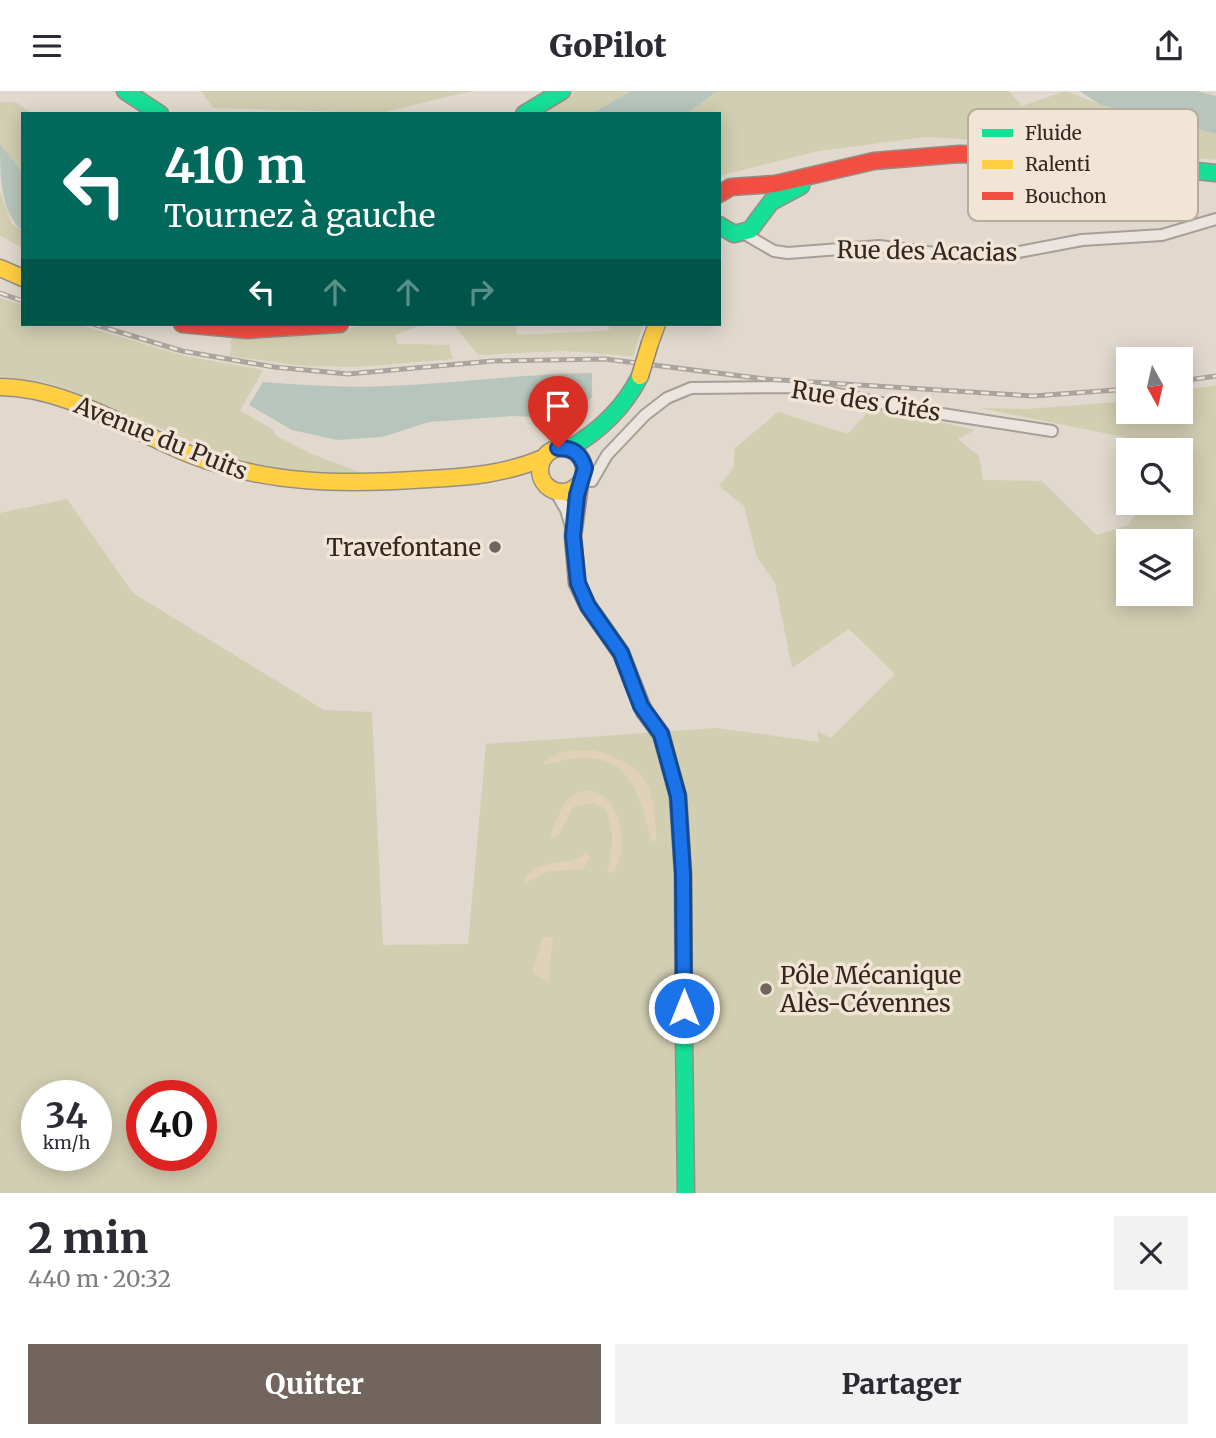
<!DOCTYPE html>
<html lang="fr">
<head>
<meta charset="utf-8">
<style>
	:root { --surface:#fff; --page:#f2f2f3; --text:#2b2b33; --muted:#7c7c81; --accent:#71655d }
	body { margin:0; font-family:Merriweather,serif; background:var(--page); color:var(--text); height:100vh; display:flex; flex-direction:column; font-size:26px; white-space:nowrap }
	* { box-sizing:border-box; margin:0 }
	p { font-size:23px; color:var(--muted) }
	.icon { flex:none; width:38px; height:38px; fill:none; stroke:currentColor; stroke-width:2; stroke-linecap:round; stroke-linejoin:round }
	.map { position:relative; height:1102px; overflow:hidden }
	.panel { display:flex; flex-direction:column; background:var(--surface); flex:1 }
	.panel>* { flex:none }
	.banner { position:absolute; left:21px; top:21px; width:700px; height:214px; border-radius:0px; box-shadow:0 4px 18px #0003; background:#00695c; color:#fff; overflow:hidden }
	.needle { width:46px; rotate:172deg }
	.fabs { position:absolute; left:1116px; top:256px; display:grid; gap:14px }
	.fabs a { display:grid; place-items:center; width:77px; height:77px; border-radius:0px; background:var(--surface); box-shadow:0 4px 18px #0003; font-size:35px }
	.speed { position:absolute; left:21px; top:989px; display:flex; gap:14px; font-size:35px; font-weight:700; text-align:center }
	.speed>* { display:grid; place-content:center; width:91px; height:91px; border-radius:50%; background:var(--surface); box-shadow:0 4px 18px #0003; line-height:1 }
	.speed small { font-size:18px; font-weight:400 }
	.speed .limit { border:10px solid #d22; background:#fff; color:#111 }
	.pin { position:absolute; display:grid; place-items:center; width:60px; height:60px; color:#fff; margin:-72px -30px; border-radius:50% 50% 50% 0; rotate:-45deg; box-shadow:0 0 7px #0007 }
	.pin .icon { rotate:45deg }
	.me { position:absolute; width:77px; margin:-38px; rotate:0deg; stroke-linejoin:round; filter:drop-shadow(0 0 5px #0008) }
	.turn { display:flex; align-items:center; gap:24px; height:147px; padding:0 28px; font-size:32px }
	.turn .icon { width:91px; height:91px; stroke-width:2.5 }
	.turn b { display:block; font-size:49px; line-height:60px }
	.lanes { display:flex; align-items:center; height:66px; padding:0 28px; background:#0003; justify-content:center; gap:35px; direction:ltr }
	.lanes .off { opacity:.35 }
	.round { display:grid; place-items:center; flex:none; width:74px; height:74px; border-radius:0px; background:var(--page) }
	.overview { display:flex; align-items:center; justify-content:space-between; height:119px; padding:0 28px }
	h1 { font-size:42px; font-weight:800; line-height:52px }
	.action { display:flex; gap:14px; margin-top:auto; padding:14px 28px }
	.action a { flex:1; height:80px; border-radius:0px; background:var(--accent); color:#fff; font-size:28px; font-weight:800; line-height:80px; text-align:center }
	.action a+a { background:var(--page); color:var(--text) }
	header { display:flex; justify-content:space-between; align-items:center; height:91px; padding:0 28px; background:var(--surface); font-size:32px; font-weight:800 }
	.map>svg:first-child { display:block }
	.green { fill:#d2ceb2; fill-rule:evenodd }
	.sand { fill:#e1d1b8 }
	.water { fill:#b8c5bc }
	.lines { fill:none; stroke-linecap:round; stroke-linejoin:round }
	.street-casing { stroke:#a69f97; stroke-width:14 }
	.fast-casing { stroke:#968e86; stroke-width:19 }
	.slow-casing { stroke:#968e86; stroke-width:19 }
	.jam-casing { stroke:#968e86; stroke-width:19 }
	.street { stroke:#eae5de; stroke-width:10 }
	.fast { stroke:#16e098; stroke-width:16 }
	.slow { stroke:#ffcf43; stroke-width:16 }
	.jam { stroke:#f24e42; stroke-width:16 }
	.rail-casing { stroke:#a9a49e; stroke-width:5 }
	.rail { stroke:#f1e5d5; stroke-width:2.5; stroke-dasharray:8; stroke-linecap:butt }
	.slow-bridge-casing { stroke:#8c847d; stroke-width:19; stroke-linecap:butt }
	.slow-bridge { stroke:#ffcf43; stroke-width:16 }
	.route-casing { stroke:#114b97; stroke-width:18 }
	.route { stroke:#1a73e8; stroke-width:12 }
	.poi-dot { fill:#71655d; stroke:#f1e5d5; stroke-width:2.5 }
	.labels { text-anchor:middle; dominant-baseline:central; stroke-width:7; stroke-linejoin:round; paint-order:stroke }
	.street-label { font-size:24px; fill:#342720; stroke:#f1e5d5 }
	.poi-label { font-size:24px; fill:#342720; stroke:#f1e5d5; text-anchor:end }
	.key { fill:#f1e5d5; stroke:#b8ac9f; stroke-width:2 }
	.key-label { font-size:19px; fill:#342720 }
</style>
</head>
<body>
<header><svg class="icon" aria-label="menu" viewBox="0 0 24 24"><path d="M4 6h16M4 12h16M4 18h16"/></svg>GoPilot<svg class="icon" aria-label="share" viewBox="0 0 24 24"><path d="M12 15V3M7 8l5-5 5 5M5 13v7h14v-7"/></svg></header>
<div class="map">
<svg width="1216" height="1102" viewBox="0 0 1216 1102">
	<rect width="100%" height="100%" fill="#e1d9ce"/>
	<path class="green" d="M201 0H472L381 22 213 17Z
		M575 0H631L591 23H538Z
		M717 0H1009L1022 15 1066 0 1101 14 1216 43V69L1061 54 926 46 819 60 719 85V23H686Z
		M0 11H16L32 23H23V82L0 53Z
		M0 100 11 132 23 140V157L0 145Z
		M0 207 23 214V233H77L185 265 263 279 240 320 271 337 277 345 309 362 368 384 299 382 244 373 68 298 44 291 0 285Z
		M373 233H423L395 244 398 253 449 254 453 268 357 276 305 275 230 265 232 242 295 245Z
		M453 233H516L517 244 598 240 609 239V233H643L633 265 565 260 478 264Z
		M1216 294V1102H0V422L67 408 133 502 324 619 372 621 383 854 468 853 486 653 716 637 819 651 817 640 831 647 895 583 849 538 792 577 775 492 757 466 744 415 719 395 734 376V358L778 321 848 343 872 316 975 339 958 348 979 365 983 389 1042 390 1097 444 1128 434 1144 411H1181V359H1138L1134 348 980 317 1027 318 1129 310V320H1181V300ZM1129 450H1181V502H1129ZM37 1004H96V1064H37ZM142 1004H201V1064H142Z"/>
	<path class="sand" d="M594 659C652 677 652 694 657 750H651C641 708 632 663 577 667 566 668 556 672 545 674L544 671 560 661Z
		M582 700C624 696 630 763 612 783L607 780C613 761 616 733 603 716L591 712 575 715C564 726 565 745 549 749 557 729 561 707 582 700Z
		M587 761 591 766 583 778 548 780 525 792C529 768 561 775 578 767 582 765 584 762 587 761Z
		M543 846 553 847 548 891 532 881Z"/>
	<path class="water" d="M631 0H717L686 23H591Z
		M1079 0H1197L1216 5V43L1101 14Z
		M0 53 23 82V140C0 122 0 83 0 53Z
		M592 282V306L580 320 557 327 512 325 429 331 382 346 337 349 292 339 249 314 263 291C304 294 346 297 387 295 456 292 524 283 592 282Z"/>
	<g class="lines">
		<g class="street-casing">
			<path id="street" d="M743 142 774 160 788 162 879 155 959 165 1003 164 1082 149 1162 144 1216 128
				M583 389 592 390 607 364 645 324 667 307 691 297 804 296 910 318 1052 340
				M555 400 566 419 572 439"/>
		</g>
		<g class="fast-casing">
			<path id="fast" d="M125 0 160 23
				M524 23 562 0
				M1056 65 1216 82
				M719 134 734 143 750 139 771 111 801 95
				M570 357C601 339 624 317 640 285
				M684 942 686 1102"/>
		</g>
		<g class="slow-casing">
			<path id="slow" d="M0 177 23 187
				M650 252 657 233
				M0 296C68 297 127 338 189 363 267 394 346 394 429 388 468 386 506 383 543 367
				M540 379a22 22 0 1 1 44 0a22 22 0 1 1-44 0Z
				M633 593 644 620 661 643 678 705 683 783 684 942"/>
		</g>
		<g class="jam-casing">
			<path id="jam" d="M719 103 731 96 775 93 874 70 959 63 1056 65
				M182 233 247 239 340 233
				M580 393 573 445 577 492 588 515 621 562 633 593"/>
		</g>
		<use href="#street" class="street"/>
		<use href="#fast" class="fast"/>
		<use href="#slow" class="slow"/>
		<use href="#jam" class="jam"/>
		<g class="rail-casing">
			<path id="rail" d="M0 202 23 210
				M93 233 182 260 274 276 348 283 493 270 605 268 765 288 1033 305 1129 298
				M1181 290 1216 285"/>
		</g>
		<use href="#rail" class="rail"/>
		<g class="slow-bridge-casing">
			<path id="slow-bridge" d="M640 285 650 252"/>
		</g>
		<use href="#slow-bridge" class="slow-bridge"/>
	</g>
	<g class="lines">
		<g class="route-casing">
			<path id="route" d="M558 357C574 357 580 362 585 377L577 404 573 445 578 492 588 515 621 562 641 615 661 643 678 705 683 783 684 917"/>
		</g>
		<use href="#route" class="route"/>
	</g>
	<g class="poi-dot">
		<circle cx="495" cy="456" r="7"/>
		<circle cx="766" cy="898" r="7"/>
	</g>
	<g class="labels">
		<g class="street-label">
			<text transform="translate(927 160) rotate(1)">Rue des Acacias</text>
			<text transform="translate(866 310) rotate(9)">Rue des Cités</text>
			<text transform="translate(161 347) rotate(22)">Avenue du Puits</text>
		</g>
		<g class="poi-label">
			<text x="481" y="456">Travefontane</text>
			<text x="780" y="884" text-anchor="start">Pôle Mécanique<tspan x="780" dy="28">Alès-Cévennes</tspan></text>
		</g>
	</g>
	<rect x="968" y="18" width="230" height="112" rx="10" class="key"/>
	<rect x="982" y="38" width="31" height="8" fill="#16e098"/>
	<rect x="982" y="69" width="31" height="9" fill="#ffcf43"/>
	<rect x="982" y="101" width="31" height="8" fill="#f24e42"/>
	<g class="key-label">
		<text x="1025" y="49">Fluide</text>
		<text x="1025" y="80">Ralenti</text>
		<text x="1025" y="112">Bouchon</text>
	</g>
</svg>
<div class="fabs">
<a><svg class="needle" viewBox="-14 -14 28 28"><path d="M0-13l5 13h-10z" fill="#e53935"/><path d="M0 13l5-13h-10z" fill="#7c7c81"/></svg></a>
<a><svg class="icon" aria-label="search" viewBox="0 0 24 24"><circle cx="10" cy="10" r="6"/><path d="M15 15l6 6"/></svg></a>
<a><svg class="icon" aria-label="layers" viewBox="0 0 24 24"><path d="M12 4l9 5-9 5-9-5zM3 14l9 5 9-5"/></svg></a>
</div>
<div class="speed"><div>34<small>km/h</small></div><div class="limit">40</div></div>
<div class="pin" style="left:558px;top:357px;background:#d93025"><svg class="icon" aria-label="arrive" viewBox="0 0 24 24"><path d="M6 21V4h12l-3 4 3 4H6"/></svg></div>
<svg class="me" style="left:684px;top:917px" viewBox="-20 -20 40 40"><circle r="17" fill="#1a73e8" stroke="#fff" stroke-width="3"/><path d="M0-11L8 9 0 5-8 9z" fill="#fff"/></svg>
<div class="banner">
<div class="turn"><svg class="icon" aria-label="left" viewBox="0 0 24 24"><path d="M17 20v-9H6M10 6l-5 5 5 5"/></svg><div><b>410 m</b>Tournez à gauche</div></div>
<div class="lanes"><svg class="icon" aria-label="left" viewBox="0 0 24 24"><path d="M17 20v-9H6M10 6l-5 5 5 5"/></svg><svg class="icon off" aria-label="ahead" viewBox="0 0 24 24"><path d="M12 20V5M6 11l6-6 6 6"/></svg><svg class="icon off" aria-label="ahead" viewBox="0 0 24 24"><path d="M12 20V5M6 11l6-6 6 6"/></svg><svg class="icon off" aria-label="right" viewBox="0 0 24 24"><path d="M7 20v-9h11M14 6l5 5-5 5"/></svg></div>
</div>
</div>
<section class="panel">
<div class="overview"><div><h1>2 min</h1><p>440 m · 20:32</p></div><a class="round"><svg class="icon" aria-label="close" viewBox="0 0 24 24"><path d="M6 6l12 12M18 6L6 18"/></svg></a></div>
<div class="action"><a>Quitter</a><a>Partager</a></div>
</section>
</body>
</html>
